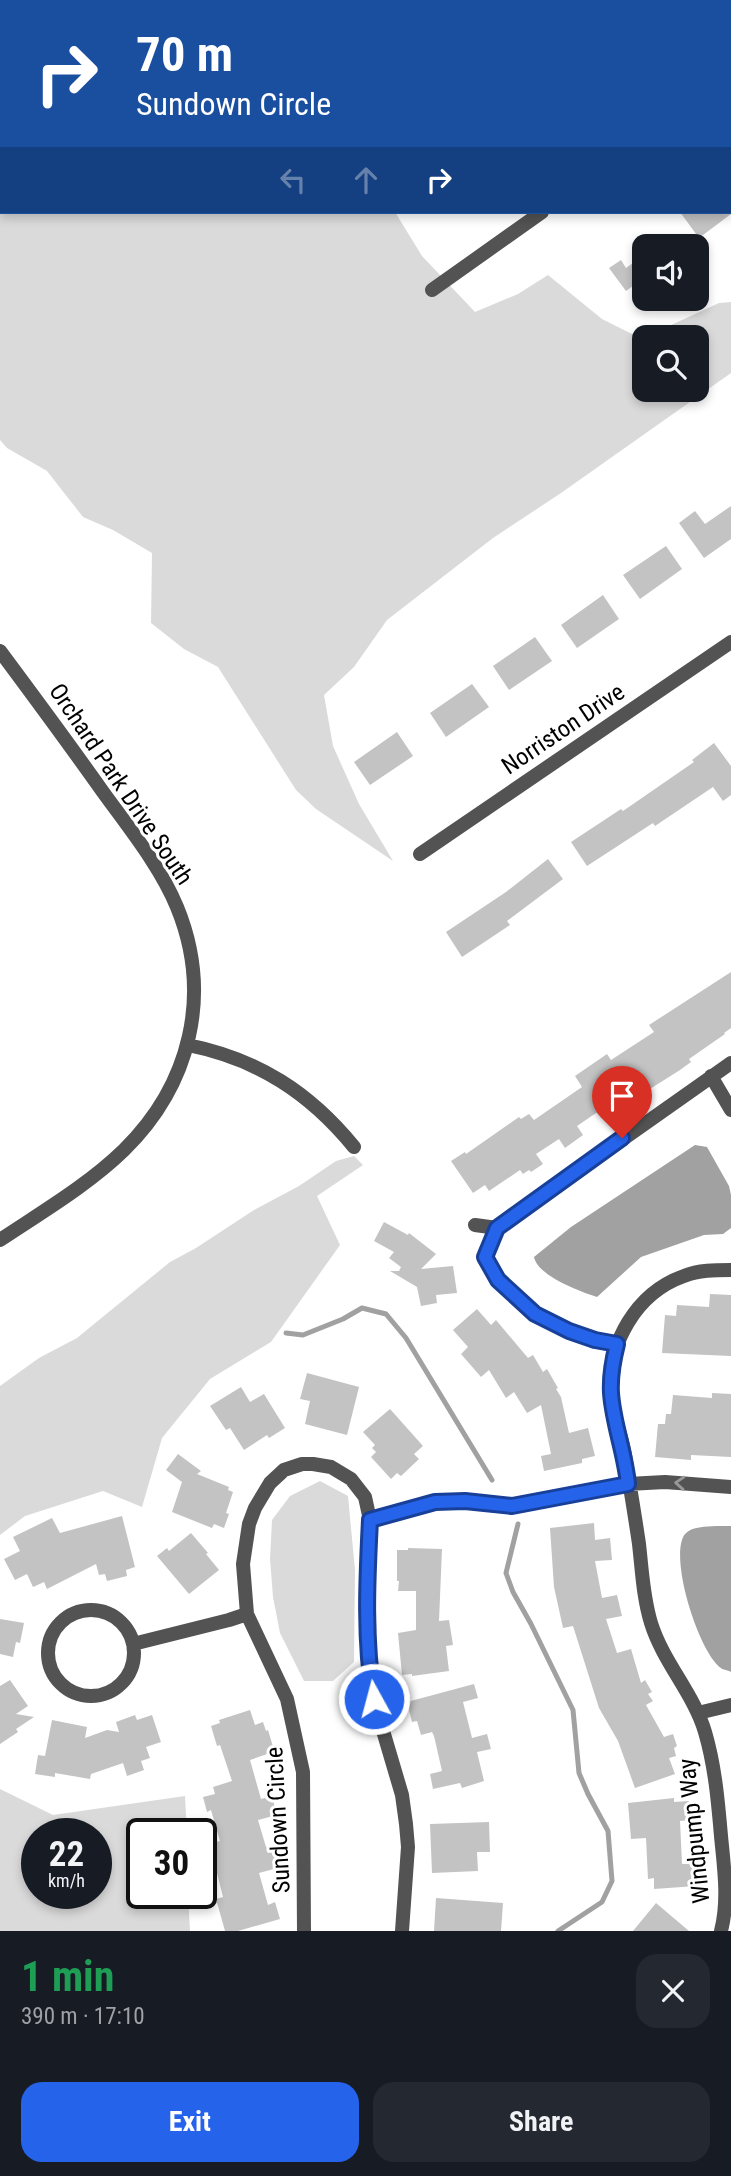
<!DOCTYPE html>
<html lang="en">
<head>
<meta charset="utf-8">
<style>
	:root { --surface:#171b24; --page:#242831; --text:#f1f3f6; --muted:#9ea1a6; --accent:#2563eb }
	body { margin:0; font-family:"Roboto Condensed",sans-serif; background:var(--page); color:var(--text); height:100vh; display:flex; flex-direction:column; font-size:26px; white-space:nowrap }
	* { box-sizing:border-box; margin:0 }
	p { font-size:23px; color:var(--muted) }
	.icon { flex:none; width:38px; height:38px; fill:none; stroke:currentColor; stroke-width:2; stroke-linecap:round; stroke-linejoin:round }
	.map { position:relative; height:1931px; overflow:hidden }
	.side { display:flex; flex-direction:column; background:var(--surface); flex:1 }
	.side>* { flex:none }
	.guide { position:absolute; left:0px; top:0px; width:732px; height:214px; box-shadow:0 4px 10px #0003; background:#1a4fa0; color:#fff; overflow:hidden }
	.buttons { position:absolute; left:632px; top:234px; display:grid; gap:14px }
	.buttons a { display:grid; place-items:center; width:77px; height:77px; border-radius:14px; background:var(--surface); box-shadow:0 4px 10px #0003; font-size:35px }
	.speed { position:absolute; left:21px; top:1818px; display:flex; gap:14px; font-size:35px; font-weight:700; text-align:center }
	.speed>* { display:grid; place-content:center; width:91px; height:91px; border-radius:50%; background:var(--surface); box-shadow:0 4px 10px #0003; line-height:1 }
	.speed small { font-size:18px; font-weight:400 }
	.speed .limit { border:4px solid #111; border-radius:10px; background:#fff; color:#111 }
	.pin { position:absolute; display:grid; place-items:center; width:60px; height:60px; color:#fff; margin:-72px -30px; border-radius:50% 50% 50% 0; rotate:-45deg; box-shadow:0 0 7px #0007 }
	.pin .icon { rotate:45deg }
	.me { position:absolute; width:77px; margin:-38px; rotate:353deg; stroke-linejoin:round; filter:drop-shadow(0 0 5px #0008) }
	.turn { display:flex; align-items:center; gap:24px; height:147px; padding:0 21px; font-size:32px }
	.turn .icon { width:91px; height:91px; stroke-width:2.5 }
	.turn b { display:block; font-size:49px; line-height:60px }
	.lanes { display:flex; align-items:center; height:66px; padding:0 21px; background:#0003; justify-content:center; gap:35px; direction:ltr }
	.lanes .off { opacity:.35 }
	.round { display:grid; place-items:center; flex:none; width:74px; height:74px; border-radius:21px; background:var(--page) }
	.headline { display:flex; align-items:center; justify-content:space-between; height:119px; padding:0 21px }
	h1 { font-size:42px; font-weight:700; line-height:52px; color:#1e9e55 }
	.cta { display:flex; gap:14px; margin-top:auto; padding:14px 21px }
	.cta a { flex:1; height:80px; border-radius:21px; background:var(--accent); color:#fff; font-size:28px; font-weight:700; line-height:80px; text-align:center }
	.cta a+a { background:var(--page); color:var(--text) }
	.map>svg:first-child { display:block }
	.green { fill:#dadada; fill-rule:evenodd }
	.water { fill:#a1a1a1 }
	.lines { fill:none; stroke-linecap:round; stroke-linejoin:round }
	.stream { stroke:#a1a1a1; stroke-width:5 }
	.building { fill:#c3c3c3 }
	.minor { stroke:#535353; stroke-width:14 }
	.oneway { stroke:#989898 }
	.route-casing { stroke:#184099; stroke-width:18 }
	.route { stroke:#2563eb; stroke-width:12 }
	.labels { text-anchor:middle; dominant-baseline:central; stroke-width:6; stroke-linejoin:round; paint-order:stroke }
	.street-label { font-size:24px; fill:#000; stroke:#fff }
</style>
</head>
<body>
<div class="map">
<svg width="731" height="1931" viewBox="0 0 731 1931">
	<rect width="100%" height="100%" fill="#fff"/>
	<path class="green" d="M261 0H538V2H256Z
		M2 211 395 212 422 256 475 312 518 294 548 275 602 319 636 336 658 331 719 303 731 302V373L561 493 493 538 387 620 354 667 324 695 333 746 359 804 393 861 316 809 296 790 218 667 184 649 151 623 152 553 113 530 83 517 47 471 7 448 0 440V213ZM644 338H696V390H644Z
		M354 1156 363 1165 317 1196 340 1245 271 1342 210 1379 162 1438 142 1507 103 1491 25 1516 0 1535V1386L39 1358 77 1338 170 1262 196 1248 254 1210 299 1186 336 1161Z
		M320 1481 348 1496 355 1570 354 1662 333 1681H304L280 1633 273 1597 270 1559 272 1520 290 1496Z
		M0 1789 53 1815 185 1796 187 1834H142V1894H188L190 1931H0ZM96 1834V1894H37V1834Z"/>
	<path class="water" d="M695 1145 707 1147 729 1186 731 1195V1228L723 1234 704 1235 641 1257 597 1297C579 1291 538 1276 534 1257L571 1227Z
		M716 1526H731V1672C730 1671 721 1669 721 1668 699 1653 668 1556 685 1534 692 1526 706 1527 716 1526Z"/>
	<g class="lines">
		<path class="stream" d="M286 1333 303 1335 343 1319 362 1308 386 1314 406 1338 492 1480
			M518 1524 506 1573 513 1592 531 1624 573 1710 579 1773 588 1794 608 1831 612 1881 602 1902 558 1931"/>
	</g>
	<path class="building" d="M680 212H731V214L699 238Z
		M644 255V278L626 291 609 268 621 260 626 268Z
		M731 506V539L704 558 679 523 695 511 705 524Z
		M666 546 682 569 640 599 623 575Z
		M603 595 619 619 577 648 561 625Z
		M535 637 552 661 509 690 493 666Z
		M472 684 489 707 446 737 430 713Z
		M397 732 413 756 370 785 354 762Z
		M714 743 731 766V795L723 801 713 787 655 826 653 823 587 866 571 842 621 809 623 811 694 762 692 760Z
		M548 859 563 879 507 921 510 925 462 957 446 932 506 892Z
		M731 972V1028L724 1033 725 1034 689 1059 691 1062 680 1070 642 1094 640 1091 614 1109 617 1112 605 1120 599 1111 577 1126 583 1135 565 1148 559 1139 536 1154 543 1164 531 1172 529 1170 523 1174 520 1170 489 1191 485 1185 473 1193 451 1161 465 1152 466 1154 519 1117 521 1119 529 1114 534 1120 582 1087 575 1076 607 1054 611 1060 654 1032 649 1025Z
		M384 1222 408 1235 409 1233 436 1254 421 1269 453 1266 457 1293 436 1295 437 1303 421 1306 417 1287 390 1271H399L401 1267 389 1258 394 1252 374 1241Z
		M710 1294 731 1295V1356L662 1353 665 1315 676 1316 677 1305 709 1307Z
		M477 1309 491 1325 496 1320 528 1358 533 1355 543 1372 547 1369 558 1388 556 1389 561 1397 569 1433 588 1428 595 1456 582 1459V1463L544 1471 541 1456 551 1454 541 1405 527 1413 514 1392 506 1398 489 1370 481 1377 461 1354 468 1347 453 1330Z
		M307 1373 359 1387 347 1435 305 1424 310 1401 300 1399Z
		M241 1387 250 1402 264 1394 285 1428 269 1438 267 1435 244 1450 230 1428 226 1430 210 1406Z
		M712 1393 731 1394V1457L691 1455V1460L655 1457 658 1424H665L666 1414H671L673 1395 712 1398Z
		M390 1409 423 1446 414 1454 419 1459 401 1476 397 1473 391 1479 371 1457 376 1452 372 1448 375 1445 363 1432Z
		M178 1454 201 1471 197 1474 229 1487 228 1490 233 1492 226 1513 229 1514 224 1528 214 1524 212 1528 172 1512 182 1482 166 1470Z
		M122 1516 135 1567 126 1570 127 1576 107 1581 105 1574 99 1575 96 1564 47 1589 44 1582 33 1587 27 1574 15 1580 4 1559 20 1551 13 1537 52 1518 60 1533Z
		M594 1523 595 1540 610 1538 612 1560 595 1561 602 1598 617 1595 622 1616 606 1619 617 1653 631 1649 641 1683 645 1680 652 1692 648 1694 653 1701 646 1705 664 1737 673 1734 677 1746 674 1748 676 1756 669 1758 675 1774 635 1788 618 1741 599 1708 573 1626 563 1628 554 1587 550 1528Z
		M191 1533 208 1553 206 1554 219 1570 189 1594 157 1556 167 1548 169 1551Z
		M408 1548 442 1549 439 1621 449 1620 453 1645 446 1646 449 1671 412 1676V1674L402 1675 398 1633 416 1630V1591H398L399 1581H397V1550H408Z
		M0 1619 24 1623 20 1643 16 1642 13 1657 0 1654Z
		M10 1680 28 1706 16 1714 34 1717 16 1729 18 1732 0 1744V1686Z
		M474 1684 478 1698 463 1702 472 1738 487 1734 491 1749 477 1752 484 1781 462 1788 460 1783 433 1789 430 1774 442 1771 434 1736 432 1732 421 1735 417 1721 412 1722 407 1702Z
		M250 1710 255 1725 263 1722 266 1731 268 1730 274 1750 273 1752 250 1760 261 1799 272 1796 277 1815 258 1820 266 1847 275 1844 281 1867 259 1873 268 1905 275 1902 280 1919 238 1931H225L216 1899 223 1897 214 1861 211 1862 207 1849 215 1847 214 1842 220 1841 211 1810 207 1812 203 1797 215 1794 213 1787 232 1781 220 1745 217 1746 211 1726 220 1723 219 1720Z
		M135 1715 137 1720 152 1715 161 1742 146 1747 150 1758 141 1761 144 1770 127 1776 123 1763 91 1774 90 1779 55 1773V1777L35 1774 38 1755 45 1756 52 1720 87 1727 85 1738 107 1730 119 1732 116 1722Z
		M674 1798V1802L689 1801 691 1820 680 1821 682 1864 695 1863 696 1886 654 1889V1878L648 1879 646 1838 631 1839 628 1803Z
		M489 1822 490 1852H477L478 1871 432 1873 430 1824Z
		M436 1898 503 1903 501 1931H434Z
		M656 1903 689 1931H633Z"/>
	<g class="lines">
		<path class="minor" d="M13 0 14 2
			M43 2 45 0
			M0 32 2 30
			M730 84 731 83
			M432 290 542 212
			M0 651C35 698 69 744 103 792 129 828 160 866 177 907 213 995 190 1085 124 1150 88 1185 42 1212 0 1240
			M420 854 731 642
			M188 1045C258 1059 310 1093 354 1147
			M711 1076 731 1110
			M475 1225 497 1228
			M616 1344 595 1340 570 1331 535 1314 498 1281 485 1257 497 1228 731 1063
			M370 1520 435 1502 465 1501 512 1506 628 1484 665 1482 731 1487
			M48 1653a43 43 0 1 1 86 0a43 43 0 1 1-86 0Z
			M133 1644 229 1620 247 1614
			M698 1713 731 1705
			M304 1931 303 1772 287 1699 247 1614 243 1564 249 1524 255 1508 270 1483 284 1470 302 1464H313L331 1467 351 1479 365 1497 370 1520 368 1563 370 1679 376 1707 402 1795 406 1824 408 1847 402 1931
			M721 1931C729 1900 724 1868 721 1836 718 1801 715 1766 705 1732 694 1694 663 1662 651 1623 643 1597 642 1570 639 1544 635 1516 630 1488 626 1461 623 1438 613 1416 611 1393 607 1344 636 1293 684 1276 699 1270 715 1270 731 1270"/>
	</g>
	<defs><path id="oneway-chevron" d="M-2-3.5L2.5 0L-2 3.5" fill="none" stroke-width="1.6" stroke-linecap="round" stroke-linejoin="round" transform="scale(1.75)"/></defs>
	<use class="oneway" href="#oneway-chevron" transform="translate(680 1483) rotate(-176)"/>
	<g class="lines">
		<g class="route-casing">
			<path id="route" d="M374 1699C364 1641 367 1579 370 1520L435 1502 465 1501 512 1506 628 1484C625 1453 613 1423 611 1393 610 1377 613 1360 617 1344L595 1340 569 1331 535 1314 498 1280 485 1257 497 1228 622 1138"/>
		</g>
		<use href="#route" class="route"/>
	</g>
	<g class="labels">
		<g class="street-label">
			<text transform="translate(563 729) rotate(-34)">Norriston Drive</text>
			<text transform="translate(121 784) rotate(56)">Orchard Park Drive South</text>
			<text transform="translate(278 1820) rotate(-93)">Sundown Circle</text>
			<text transform="translate(694 1831) rotate(-96)">Windpump Way</text>
		</g>
	</g>
</svg>
<div class="buttons">
<a><svg class="icon" aria-label="sound" viewBox="0 0 24 24"><path d="M4 9h4l5-4v14l-5-4H4zM17 9q2 3 0 6"/></svg></a>
<a><svg class="icon" aria-label="search" viewBox="0 0 24 24"><circle cx="10" cy="10" r="6"/><path d="M15 15l6 6"/></svg></a>
</div>
<div class="speed"><div>22<small>km/h</small></div><div class="limit">30</div></div>
<div class="pin" style="left:622px;top:1138px;background:#d93025"><svg class="icon" aria-label="arrive" viewBox="0 0 24 24"><path d="M6 21V4h12l-3 4 3 4H6"/></svg></div>
<svg class="me" style="left:374px;top:1699px" viewBox="-20 -20 40 40"><circle r="17" fill="#2563eb" stroke="#fff" stroke-width="3"/><path d="M0-11L8 9 0 5-8 9z" fill="#fff"/></svg>
<div class="guide">
<div class="turn"><svg class="icon" aria-label="right" viewBox="0 0 24 24"><path d="M7 20v-9h11M14 6l5 5-5 5"/></svg><div><b>70 m</b>Sundown Circle</div></div>
<div class="lanes"><svg class="icon off" aria-label="left" viewBox="0 0 24 24"><path d="M17 20v-9H6M10 6l-5 5 5 5"/></svg><svg class="icon off" aria-label="ahead" viewBox="0 0 24 24"><path d="M12 20V5M6 11l6-6 6 6"/></svg><svg class="icon" aria-label="right" viewBox="0 0 24 24"><path d="M7 20v-9h11M14 6l5 5-5 5"/></svg></div>
</div>
</div>
<section class="side">
<div class="headline"><div><h1>1 min</h1><p>390 m · 17:10</p></div><a class="round"><svg class="icon" aria-label="close" viewBox="0 0 24 24"><path d="M6 6l12 12M18 6L6 18"/></svg></a></div>
<div class="cta"><a>Exit</a><a>Share</a></div>
</section>
</body>
</html>
